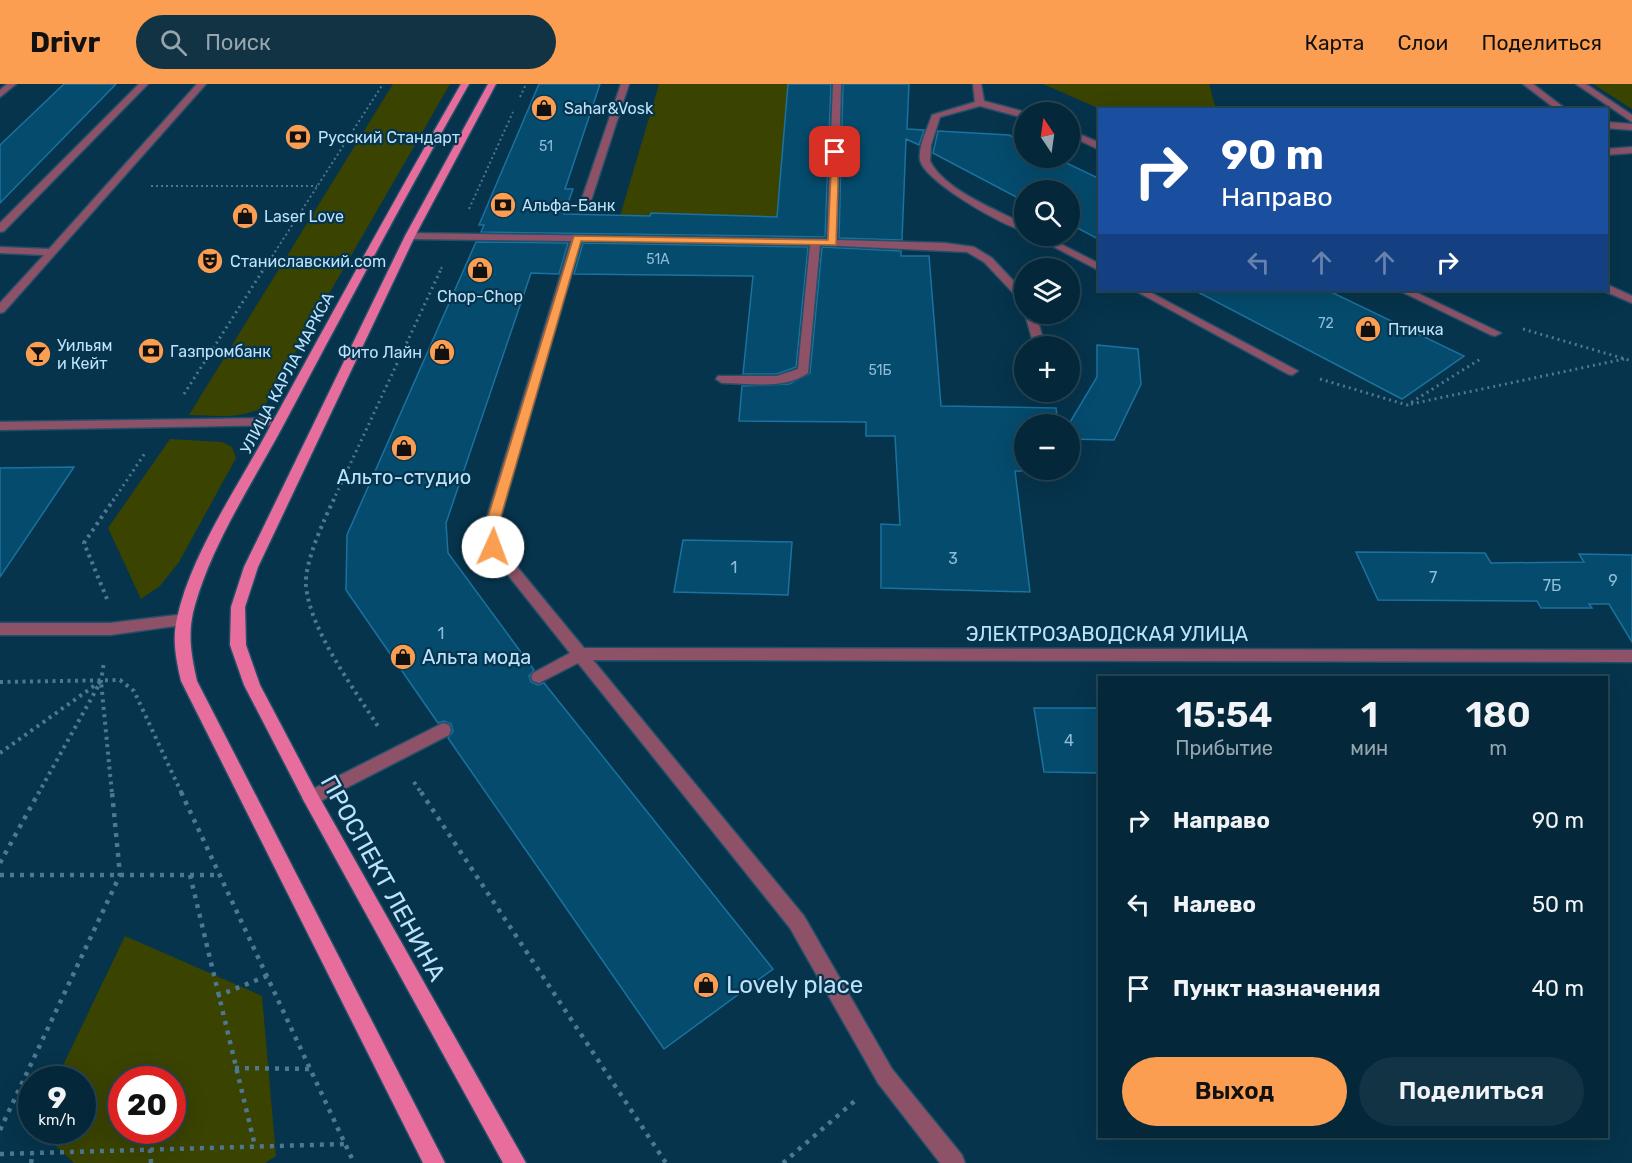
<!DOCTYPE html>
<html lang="ru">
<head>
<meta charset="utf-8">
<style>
	:root { --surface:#042739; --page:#123344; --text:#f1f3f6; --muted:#97a5ae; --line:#254453; --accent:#fb9e51 }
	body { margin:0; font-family:Rubik,sans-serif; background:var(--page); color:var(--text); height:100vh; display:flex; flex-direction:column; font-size:22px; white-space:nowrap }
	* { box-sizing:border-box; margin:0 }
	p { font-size:20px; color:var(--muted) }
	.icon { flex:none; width:33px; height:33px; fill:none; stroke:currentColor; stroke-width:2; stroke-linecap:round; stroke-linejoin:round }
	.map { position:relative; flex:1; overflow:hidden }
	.panel { position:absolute; left:1098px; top:592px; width:510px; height:462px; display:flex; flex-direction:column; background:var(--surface); border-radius:0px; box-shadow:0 6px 24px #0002,0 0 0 2px var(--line) }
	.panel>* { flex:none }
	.guide { position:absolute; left:1098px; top:24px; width:510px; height:183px; border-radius:0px; box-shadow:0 6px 24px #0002,0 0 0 2px var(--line); background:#1a4fa0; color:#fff; overflow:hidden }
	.needle { width:39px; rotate:347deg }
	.fabs { position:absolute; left:1014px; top:18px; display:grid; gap:12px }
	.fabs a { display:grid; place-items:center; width:66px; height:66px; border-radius:50%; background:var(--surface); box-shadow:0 6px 24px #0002,0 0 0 2px var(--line); font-size:30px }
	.speed { position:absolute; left:18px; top:982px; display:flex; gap:12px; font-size:30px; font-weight:700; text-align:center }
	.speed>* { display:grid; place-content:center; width:78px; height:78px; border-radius:50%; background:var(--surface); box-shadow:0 6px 24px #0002,0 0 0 2px var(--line); line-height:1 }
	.speed small { font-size:15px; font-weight:400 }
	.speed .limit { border:9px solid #d22; background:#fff; color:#111 }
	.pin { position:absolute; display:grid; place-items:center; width:51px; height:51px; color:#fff; margin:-26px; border-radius:12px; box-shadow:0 3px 9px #0006 }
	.me { position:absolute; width:66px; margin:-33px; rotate:2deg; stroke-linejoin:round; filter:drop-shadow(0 0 4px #0008) }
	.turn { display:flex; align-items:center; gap:21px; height:126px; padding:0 24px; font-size:27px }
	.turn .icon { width:78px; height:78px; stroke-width:2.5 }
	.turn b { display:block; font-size:42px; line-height:51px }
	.lanes { display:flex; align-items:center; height:57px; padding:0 24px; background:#0003; justify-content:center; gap:30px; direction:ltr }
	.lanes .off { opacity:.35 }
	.eta { display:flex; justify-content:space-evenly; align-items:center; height:102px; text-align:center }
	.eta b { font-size:36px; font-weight:600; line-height:42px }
	.action { display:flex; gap:12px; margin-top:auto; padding:12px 24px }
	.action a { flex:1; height:69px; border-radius:36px; background:var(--accent); color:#111; font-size:24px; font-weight:600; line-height:69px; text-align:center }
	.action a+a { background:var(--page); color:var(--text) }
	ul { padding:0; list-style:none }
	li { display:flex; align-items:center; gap:18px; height:84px; padding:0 24px }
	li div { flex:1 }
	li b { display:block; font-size:22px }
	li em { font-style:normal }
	header { display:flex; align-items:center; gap:36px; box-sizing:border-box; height:84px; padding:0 30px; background:var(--accent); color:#111 }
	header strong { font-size:28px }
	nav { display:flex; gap:33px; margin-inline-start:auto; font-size:21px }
	.search { width:420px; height:54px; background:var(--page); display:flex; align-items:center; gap:15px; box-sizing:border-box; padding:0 21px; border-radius:33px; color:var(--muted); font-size:22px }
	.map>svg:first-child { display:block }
	.green { fill:#3a4300; fill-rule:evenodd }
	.building { fill:#054b6d; stroke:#1b729f; stroke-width:1.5 }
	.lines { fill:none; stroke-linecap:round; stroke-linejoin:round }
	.service-casing { stroke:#235068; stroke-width:3 }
	.minor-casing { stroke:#235068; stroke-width:3 }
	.tertiary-casing { stroke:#235068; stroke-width:3 }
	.primary-casing { stroke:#235068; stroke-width:3 }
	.path-far3 { stroke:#4d7891; stroke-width:2; stroke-dasharray:2 3; stroke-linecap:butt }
	.path-far2 { stroke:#4d7891; stroke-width:3; stroke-dasharray:2 4; stroke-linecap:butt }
	.path-far1 { stroke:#4d7891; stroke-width:4; stroke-dasharray:3 4.5; stroke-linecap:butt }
	.path { stroke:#4d7891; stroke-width:4.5; stroke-dasharray:4 6; stroke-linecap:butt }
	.service { fill:#8d5267; fill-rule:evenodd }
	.minor { fill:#8d5267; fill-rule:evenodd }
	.tertiary { fill:#8d5267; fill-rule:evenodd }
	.primary { fill:#e76e9c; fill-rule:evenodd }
	.route { fill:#fb9e51; stroke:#a36735; stroke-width:1.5 }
	.labels { text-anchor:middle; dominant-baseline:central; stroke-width:4.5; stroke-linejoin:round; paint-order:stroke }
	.far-number-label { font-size:14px; fill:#8fbcd8 }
	.far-poi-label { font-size:16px; fill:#bde2fc; stroke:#06344c; text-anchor:start }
	.far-street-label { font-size:16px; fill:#bde2fc; stroke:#06344c }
	.number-label { font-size:16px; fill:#8fbcd8 }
	.poi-label { font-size:20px; fill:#bde2fc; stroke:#06344c }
	.street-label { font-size:20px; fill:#bde2fc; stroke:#06344c }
	.near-street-label { font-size:24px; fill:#bde2fc; stroke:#06344c }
	.near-poi-label { font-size:24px; fill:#bde2fc; stroke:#06344c; text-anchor:start }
</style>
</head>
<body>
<header>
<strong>Drivr</strong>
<div class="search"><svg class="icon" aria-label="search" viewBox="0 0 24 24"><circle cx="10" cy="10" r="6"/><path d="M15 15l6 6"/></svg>Поиск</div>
<nav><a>Карта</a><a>Слои</a><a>Поделиться</a></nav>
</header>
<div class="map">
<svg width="1632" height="1079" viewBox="0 0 1632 1079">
	<rect width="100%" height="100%" fill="#06344c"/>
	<path class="green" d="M393 0H450L265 321C244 337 214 331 189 331Z
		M659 0H811L805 135 620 132Z
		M1043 0H1209L1216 25H1100Z
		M1593 0H1632V25Z
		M170 355 222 358 232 363 236 374 179 478 160 502 141 515 108 444Z
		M125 852 262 912 276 1072 265 1079H74L40 1047H82V996H56ZM122 996H172V1047H122Z"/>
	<path class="building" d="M64 0H116L0 119V61Z
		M539 0H600L565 105H573L564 130 650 132 651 129 777 133 788 0H831L825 153 481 148 484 141H479Z
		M843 0H909L907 45 924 46 919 61 906 55 902 156 839 154Z
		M938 47 1009 51 1024 58V74H1056L1100 95V156L1070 140V106H1024V117L933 69Z
		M476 158 568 159 559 190 531 189 446 439 448 469 534 586 529 592 531 598 538 601 544 599 773 885 664 965 448 654 453 647 451 640 444 637 438 639 346 506 347 451Z
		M583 159 808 163 796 283 777 290H743L753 192 574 190Z
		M822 163 901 167V172H929L941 322 1056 324 1058 340H1024V386H1062V388L1015 387 1030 508 881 504V440L900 441 895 352H866V338L739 337 742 302 789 300 810 289Z
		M1194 206H1327L1464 272 1402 315Z
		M1097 261 1138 265 1141 300 1114 356 1070 355 1069 340 1097 293Z
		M74 383 0 493V384Z
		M683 456 792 458 788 511 674 508Z
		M1356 468 1485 469 1491 479 1584 478 1579 470 1632 471V558L1609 520H1589L1592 524H1541L1537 517 1378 516Z
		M1034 624H1100V689L1044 688Z"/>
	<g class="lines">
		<g class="service-casing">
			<path id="service" d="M7 0H16L0 13V6Z
				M139 0H148L4 147 0 148V139Z
				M197 0H206L4 228 0 229V219L44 171 0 169V163L49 165Z
				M621 0H629L588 126 579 128 578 126Z
				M833 0H841L837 156 945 159 974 163 992 174 1024 208V217L1020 216 984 178 967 168 820 161 808 289C784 306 750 299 722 299L716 295 718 292H777L798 285 810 161 581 157 497 446 500 462 584 564 1632 566V578L593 576 804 832 892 985 962 1071 965 1079H940L878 999 790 844 578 579 539 599 533 597 531 593 533 589 570 569 488 466 483 446 571 157 410 155 405 152 410 149 827 155Z
				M973 0H981L984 17 1025 28 1024 34 980 22 940 33 931 61 930 77C944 106 997 126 1024 140V147C1003 142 924 97 920 76 918 62 928 44 932 31L975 18Z
				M1523 0H1533L1567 26H1557Z
				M1606 38 1632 40V46L1606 44Z
				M1070 46 1100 59V66L1070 52Z
				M1632 63V69L1606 71V65Z
				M1033 152H1045L1100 180V187Z
				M1606 200 1632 212V219L1602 206H1606Z
				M1134 206H1146L1298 287 1292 291 1288 290Z
				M1398 206H1411L1501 249 1495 252 1491 251Z
				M1025 230H1036L1045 262H1034Z
				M1037 308H1049L1050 310 1044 314 1040 313Z
				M279 334 285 338 283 341 0 346V338Z
				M443 639 449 641 451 646 449 651 317 719 311 721 305 719 302 714 305 709Z"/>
		</g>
		<g class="minor-casing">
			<path id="minor" d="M185 530 190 532 192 536 190 540 110 551H0V539H110Z"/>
		</g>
		<g class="tertiary-casing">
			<path id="tertiary" d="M1576 0H1586L1632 31V38Z"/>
		</g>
		<g class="primary-casing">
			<path id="primary" d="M461 0H469C405 113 344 227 283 342 252 400 213 458 195 521 187 548 191 570 197 597L445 1079H423L181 597C176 575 172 556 177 534 191 471 235 407 266 350 330 233 394 116 461 0Z
				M488 0H496L415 152 258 483 245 523 246 561 260 601 317 709 526 1079H503L305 719 244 601 230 561 231 523 244 483 405 152Z"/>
		</g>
		<path class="path-far3" d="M520 13 526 0
			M151 102H317
			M469 125 513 28
			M264 185 383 0
			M441 185 443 181"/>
		<path class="path-far2" d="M1523 245 1632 277
			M1320 295 1407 321 1482 274
			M184 310 265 183
			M1411 320 1624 275
			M113 417 145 369
			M333 417 442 183"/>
		<path class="path-far1" d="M334 415C324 436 304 479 306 502 311 549 354 604 379 644
			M107 515 84 459 114 415
			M0 598 120 596 134 607 182 710
			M0 669 101 597 112 710
			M414 698 422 710
			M38 710 101 597 104 578"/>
		<path class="path" d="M181 708 354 1079
			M421 708 666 1079
			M0 779 39 708
			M0 791H219
			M190 791 255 1062
			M217 912 267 892
			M235 984 310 985
			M0 1046 120 791 112 708
			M150 1065 151 1079
			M0 1070 345 1060
			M31 1079 33 1069
			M783 1079 857 1015"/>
		<use href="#service" class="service"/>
		<use href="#minor" class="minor"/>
		<use href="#tertiary" class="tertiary"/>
		<use href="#primary" class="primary"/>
	</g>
	<path class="route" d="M832 66 839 68 836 161 581 157 497 446 499 463 493 467 488 466 484 446 574 152 828 156Z"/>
	<defs>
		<g id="shop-disc" transform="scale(1.35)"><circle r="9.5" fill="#fb9e51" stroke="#06344c"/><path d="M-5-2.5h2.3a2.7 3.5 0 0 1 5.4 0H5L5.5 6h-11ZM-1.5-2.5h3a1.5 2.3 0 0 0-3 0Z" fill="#111"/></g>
		<g id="bank-disc" transform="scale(1.35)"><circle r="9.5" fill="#fb9e51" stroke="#06344c"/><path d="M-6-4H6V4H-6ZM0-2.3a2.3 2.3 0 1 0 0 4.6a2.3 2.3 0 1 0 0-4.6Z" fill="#111"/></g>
		<g id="theatre-disc" transform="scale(1.35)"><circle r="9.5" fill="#fb9e51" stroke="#06344c"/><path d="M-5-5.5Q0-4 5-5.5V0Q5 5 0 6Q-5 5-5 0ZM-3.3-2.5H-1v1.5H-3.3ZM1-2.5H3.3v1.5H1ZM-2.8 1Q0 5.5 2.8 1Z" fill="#111"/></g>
		<g id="bar-disc" transform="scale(1.35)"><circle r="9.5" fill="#fb9e51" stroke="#06344c"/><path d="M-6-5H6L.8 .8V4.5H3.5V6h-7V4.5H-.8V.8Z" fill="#111"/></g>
	</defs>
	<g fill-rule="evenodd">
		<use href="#shop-disc" x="544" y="24"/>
		<use href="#bank-disc" x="298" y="53"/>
		<use href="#bank-disc" x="503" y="121"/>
		<use href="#shop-disc" x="245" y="132"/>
		<use href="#theatre-disc" x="210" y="177"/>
		<use href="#shop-disc" x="480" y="186"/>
		<use href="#shop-disc" x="1368" y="245"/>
		<use href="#bank-disc" x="151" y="267"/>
		<use href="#shop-disc" x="442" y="268"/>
		<use href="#bar-disc" x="38" y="270"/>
		<use href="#shop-disc" x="404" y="364"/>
		<use href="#shop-disc" x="403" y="573"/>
		<use href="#shop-disc" x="706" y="901"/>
	</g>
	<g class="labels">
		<g class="far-number-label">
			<text x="546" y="62">51</text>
			<text x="658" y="175">51А</text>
			<text x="1326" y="239">72</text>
			<text x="880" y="286">51Б</text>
		</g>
		<g class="far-poi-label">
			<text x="564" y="24">Sahar&amp;Vosk</text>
			<text x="318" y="53">Русский Стандарт</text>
			<text x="522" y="121">Альфа-Банк</text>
			<text x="264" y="132">Laser Love</text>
			<text x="230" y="177">Станиславский.com</text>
			<text x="480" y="212" text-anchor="middle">Chop-Chop</text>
			<text x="1388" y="245">Птичка</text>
			<text x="57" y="261">Уильям<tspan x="57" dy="18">и Кейт</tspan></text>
			<text x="170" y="267">Газпромбанк</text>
			<text x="422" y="268" text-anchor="end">Фито Лайн</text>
		</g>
		<g class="far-street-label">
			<text transform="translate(287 289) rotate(-62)">УЛИЦА КАРЛА МАРКСА</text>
		</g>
		<g class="number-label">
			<text x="953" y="474">3</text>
			<text x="734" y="483">1</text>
			<text x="1433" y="493">7</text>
			<text x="1613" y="496">9</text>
			<text x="1552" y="501">7Б</text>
			<text x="441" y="549">1</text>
			<text x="1069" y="656">4</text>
		</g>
		<g class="poi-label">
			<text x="404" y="393">Альто-студио</text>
			<text x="422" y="573" text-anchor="start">Альта мода</text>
		</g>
		<g class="street-label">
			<text x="1107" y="550">ЭЛЕКТРОЗАВОДСКАЯ УЛИЦА</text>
		</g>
		<g class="near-street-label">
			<text transform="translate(383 794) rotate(61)">ПРОСПЕКТ ЛЕНИНА</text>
		</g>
		<g class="near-poi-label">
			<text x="726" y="901">Lovely place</text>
		</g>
	</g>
</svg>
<div class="fabs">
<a><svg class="needle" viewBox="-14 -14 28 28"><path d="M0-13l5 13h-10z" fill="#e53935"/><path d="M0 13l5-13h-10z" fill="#97a5ae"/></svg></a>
<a><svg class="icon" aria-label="search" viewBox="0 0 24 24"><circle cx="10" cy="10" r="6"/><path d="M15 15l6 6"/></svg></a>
<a><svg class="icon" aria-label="layers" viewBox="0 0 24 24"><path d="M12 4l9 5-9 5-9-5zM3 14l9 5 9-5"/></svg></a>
<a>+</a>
<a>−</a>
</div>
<div class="speed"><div>9<small>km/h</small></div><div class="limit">20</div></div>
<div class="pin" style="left:835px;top:68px;background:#d93025"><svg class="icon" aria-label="arrive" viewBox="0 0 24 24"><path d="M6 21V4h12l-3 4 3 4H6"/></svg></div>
<svg class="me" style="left:493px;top:463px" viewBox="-20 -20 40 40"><circle r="19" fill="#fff"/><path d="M0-13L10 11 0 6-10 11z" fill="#fb9e51"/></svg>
<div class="guide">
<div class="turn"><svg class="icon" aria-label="right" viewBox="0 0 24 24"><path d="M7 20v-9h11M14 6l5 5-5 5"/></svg><div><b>90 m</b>Направо</div></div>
<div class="lanes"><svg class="icon off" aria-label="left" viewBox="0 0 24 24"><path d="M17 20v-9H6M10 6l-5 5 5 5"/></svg><svg class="icon off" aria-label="ahead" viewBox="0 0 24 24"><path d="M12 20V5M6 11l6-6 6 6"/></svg><svg class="icon off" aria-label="ahead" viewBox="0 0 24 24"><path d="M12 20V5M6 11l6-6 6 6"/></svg><svg class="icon" aria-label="right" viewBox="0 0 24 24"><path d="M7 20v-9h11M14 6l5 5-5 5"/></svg></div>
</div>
<section class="panel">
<div class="eta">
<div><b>15:54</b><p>Прибытие</p></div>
<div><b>1</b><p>мин</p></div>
<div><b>180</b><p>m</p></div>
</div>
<ul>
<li><svg class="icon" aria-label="right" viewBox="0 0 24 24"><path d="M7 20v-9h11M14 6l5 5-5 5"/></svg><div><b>Направо</b></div><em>90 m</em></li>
<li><svg class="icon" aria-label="left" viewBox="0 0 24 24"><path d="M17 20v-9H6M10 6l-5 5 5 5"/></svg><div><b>Налево</b></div><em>50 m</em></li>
<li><svg class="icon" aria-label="arrive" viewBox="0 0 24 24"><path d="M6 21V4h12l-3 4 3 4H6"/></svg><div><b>Пункт назначения</b></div><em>40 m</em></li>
</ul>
<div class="action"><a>Выход</a><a>Поделиться</a></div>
</section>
</div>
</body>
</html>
